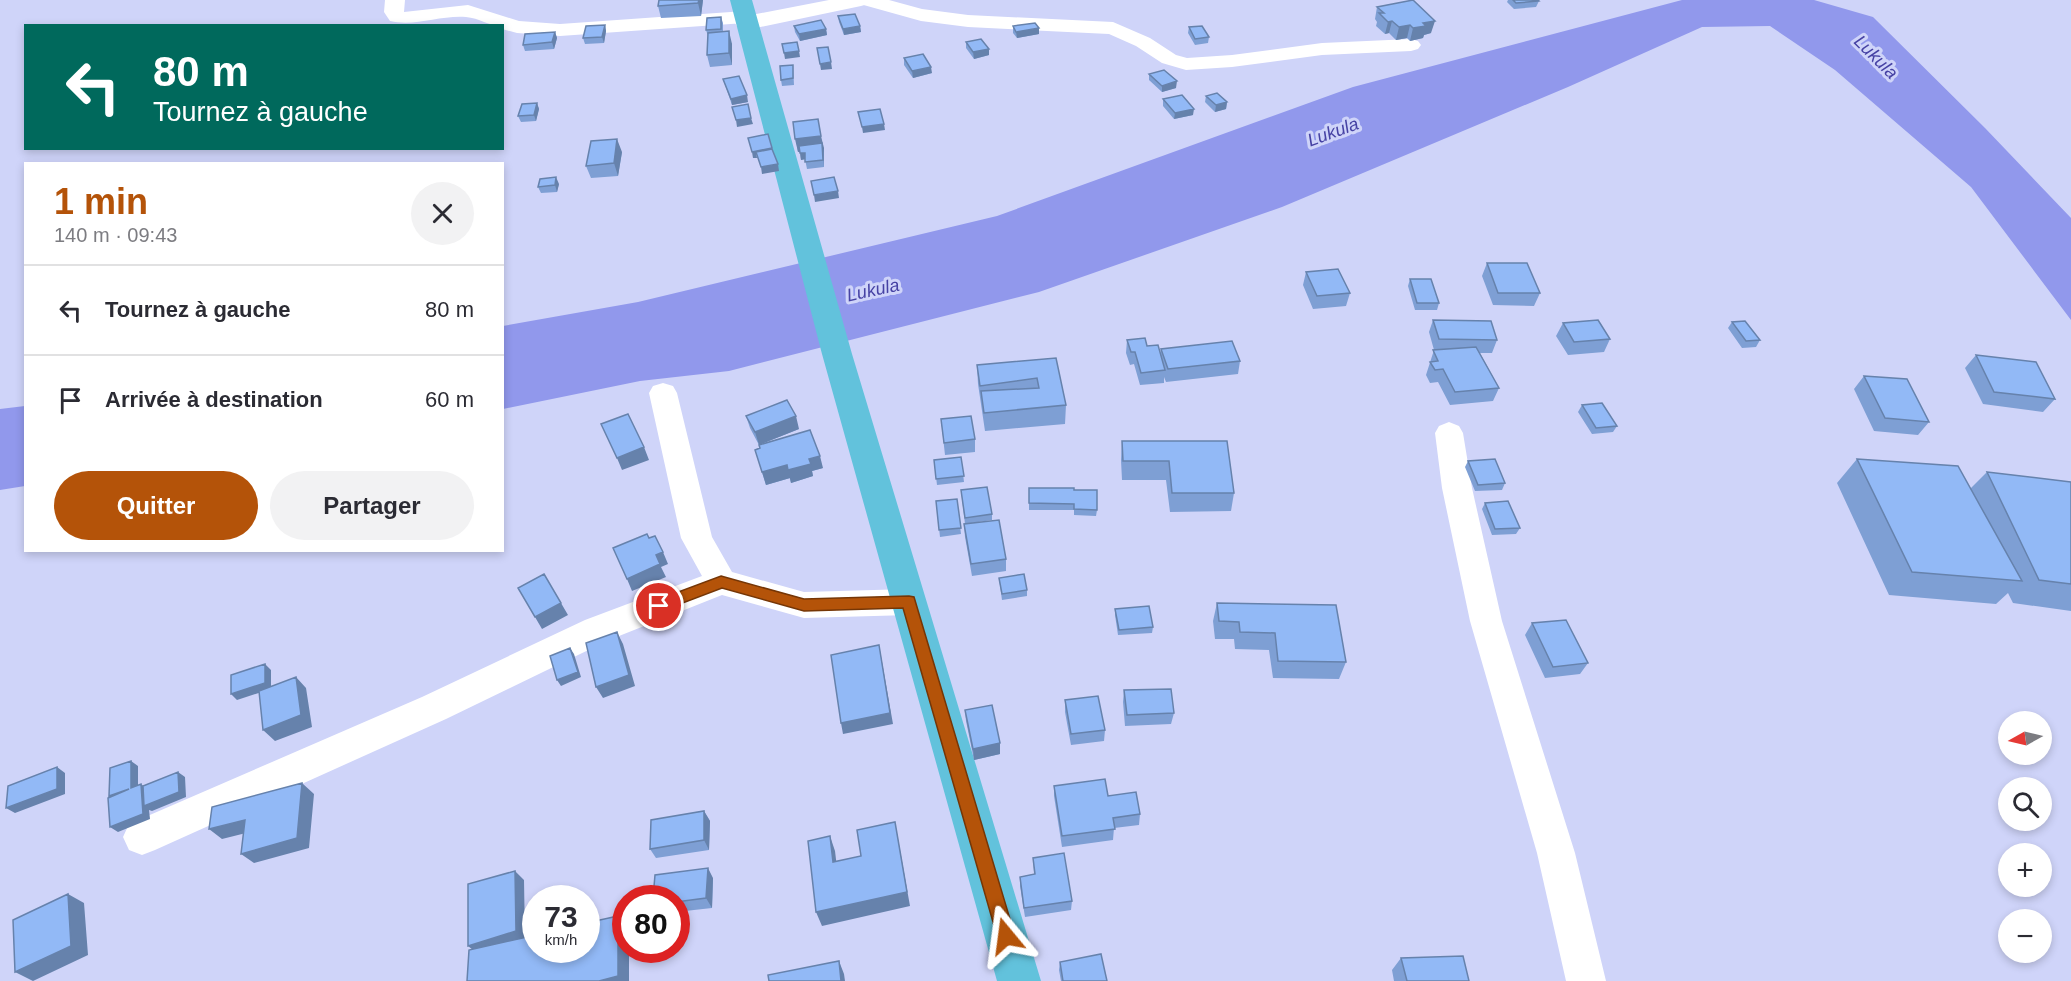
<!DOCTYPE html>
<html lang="fr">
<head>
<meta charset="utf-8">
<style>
	:root { --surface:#fff; --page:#f2f2f3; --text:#2b2b33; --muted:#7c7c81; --line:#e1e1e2; --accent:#b45309 }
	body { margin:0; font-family:Helvetica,sans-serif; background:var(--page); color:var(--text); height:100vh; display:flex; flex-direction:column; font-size:22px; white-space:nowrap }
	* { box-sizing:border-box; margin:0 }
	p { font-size:20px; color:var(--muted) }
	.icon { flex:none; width:33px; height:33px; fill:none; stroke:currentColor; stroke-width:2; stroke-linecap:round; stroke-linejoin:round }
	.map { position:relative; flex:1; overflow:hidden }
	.sheet { position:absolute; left:24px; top:162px; width:480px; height:390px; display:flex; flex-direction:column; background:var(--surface); border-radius:0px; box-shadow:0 3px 9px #0003 }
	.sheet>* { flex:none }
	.hud { position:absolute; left:24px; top:24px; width:480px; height:126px; border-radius:0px; box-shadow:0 3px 9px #0003; background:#00695c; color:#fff; overflow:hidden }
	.needle { width:39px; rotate:262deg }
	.fabs { position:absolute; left:1998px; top:711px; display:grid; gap:12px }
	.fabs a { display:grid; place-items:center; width:54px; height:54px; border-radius:50%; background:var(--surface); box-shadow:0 3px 9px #0003; font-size:30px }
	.speed { position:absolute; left:522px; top:885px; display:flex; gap:12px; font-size:30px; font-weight:700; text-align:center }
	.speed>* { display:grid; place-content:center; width:78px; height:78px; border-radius:50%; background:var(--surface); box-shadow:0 3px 9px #0003; line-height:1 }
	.speed small { font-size:15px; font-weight:400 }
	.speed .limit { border:9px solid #d22; background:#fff; color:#111 }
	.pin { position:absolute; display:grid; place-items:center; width:51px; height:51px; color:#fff; margin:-26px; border:3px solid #fff; border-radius:50%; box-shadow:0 2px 6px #0007 }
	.me { position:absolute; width:66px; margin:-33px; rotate:344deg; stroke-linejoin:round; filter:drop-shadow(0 0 4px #0008) }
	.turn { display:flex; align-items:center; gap:21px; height:126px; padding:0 30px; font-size:27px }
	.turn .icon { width:78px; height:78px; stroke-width:2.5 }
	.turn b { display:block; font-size:42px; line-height:51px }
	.round { display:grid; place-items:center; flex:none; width:63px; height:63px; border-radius:32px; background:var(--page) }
	.headline { display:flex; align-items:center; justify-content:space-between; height:102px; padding:0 30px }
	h1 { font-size:36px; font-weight:700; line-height:45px; color:var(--accent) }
	.action { display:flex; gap:12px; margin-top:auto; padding:12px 30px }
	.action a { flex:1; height:69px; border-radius:36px; background:var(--accent); color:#fff; font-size:24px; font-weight:700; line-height:69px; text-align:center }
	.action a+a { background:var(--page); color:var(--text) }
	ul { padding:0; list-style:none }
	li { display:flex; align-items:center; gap:18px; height:90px; padding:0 30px; border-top:2px solid var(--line) }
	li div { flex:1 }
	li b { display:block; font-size:22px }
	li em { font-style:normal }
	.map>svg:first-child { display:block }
	.water { fill:#9198ec }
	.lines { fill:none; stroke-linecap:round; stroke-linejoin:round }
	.minor { fill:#fff; fill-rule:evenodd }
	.tertiary { fill:#fff; fill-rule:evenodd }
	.trunk { fill:#62c2dc; fill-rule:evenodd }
	.wall { fill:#7e9fd4 }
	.shaded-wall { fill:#6682ac }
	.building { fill:#92b9f6; stroke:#6682ac; stroke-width:1.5 }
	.route { fill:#b45309; stroke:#753606; stroke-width:1.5 }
	.labels { text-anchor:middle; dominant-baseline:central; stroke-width:6; stroke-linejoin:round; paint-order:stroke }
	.far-water-label { font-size:18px; font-style:italic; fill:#4642a4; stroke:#cfd4f9 }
</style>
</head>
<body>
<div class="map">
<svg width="2071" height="981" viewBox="0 0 2071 981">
	<rect width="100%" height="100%" fill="#cfd4f9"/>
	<path class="water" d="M1682 0H1814L1873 17 1985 128 2071 218V320L1971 187 1835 70 1770 26 1702 27 1568 87 1282 207 1039 292 729 371 640 381 503 409V326L638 302 997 216 1353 87Z
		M25 406V486L0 490V409Z"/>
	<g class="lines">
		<path class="minor" d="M385 0H405L404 12 468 5 519 21 560 24 745 11 752 13 755 17 752 21 745 23 560 36 517 33 502 29V26C489 26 479 18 466 17 440 15 415 27 390 21L384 12Z
			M857 0H889L922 9 968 15 1113 22 1150 38 1176 55 1187 58 1232 55 1322 43 1411 39 1418 41 1421 45 1418 49 1411 51 1322 55 1232 67 1186 70 1162 63 1136 46 1109 34 968 27 921 21 860 4Z
			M663 383 673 386 677 393 712 537 732 572 804 592 909 589 920 592 925 602 920 612 909 615 804 618 722 595 609 640 446 719 155 850 142 855 129 850 123 837 129 824 422 697 585 620 702 576 681 538 649 393 653 386Z
			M1449 422 1459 426 1463 433 1472 488 1502 621 1575 853 1606 981H1566L1537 853 1470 621 1442 488 1435 433 1439 426Z"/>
		<path class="tertiary" d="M829 0H872L868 4 861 6 746 30 738 28 735 23 738 18 746 16Z"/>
		<path class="trunk" d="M730 0H752L852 354 1041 981H997L822 354Z"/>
	</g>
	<path class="wall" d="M659 0H703L701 16 661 18 658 6Z
		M1508 0H1538L1539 1 1536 7 1514 9 1507 2Z
		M1377 7 1431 33 1424 35 1423 38 1410 41 1407 38 1396 40 1389 33 1385 34 1376 26 1377 22 1375 19Z
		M838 16 860 26 861 32 844 35 839 22Z
		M721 17 723 23V32L732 44V65L710 67 707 55 708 36 706 30Z
		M605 25 606 31 604 43 585 44 583 38Z
		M794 26 826 29 827 35 800 41 795 32Z
		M1013 26 1039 34 1017 38 1013 33Z
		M1189 27 1209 37 1208 43 1195 45 1188 33Z
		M555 32 557 38 554 49 525 51 523 45Z
		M966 42 989 55 974 59 966 48Z
		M904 58 932 73 913 78 904 65Z
		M793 65 794 85 782 86 781 80Z
		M1149 74 1176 88 1162 92 1149 80Z
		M723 79 748 102 732 105Z
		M1206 96 1227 102 1226 109 1215 112 1205 102Z
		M1163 99 1193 115 1174 119 1163 106Z
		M537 103 539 109 536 121 521 122 518 116Z
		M793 122 824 148V167L807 169 805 159 801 160 800 151 798 152Z
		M622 152 618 176 591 178 586 166Z
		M559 184 557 192 541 193 538 187Z
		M1487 263 1540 293 1534 306 1493 305 1482 276Z
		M1306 272 1350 293 1346 306 1313 309 1303 285Z
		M1410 279 1439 303 1437 310H1415L1408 286Z
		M1433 320 1497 340 1492 353H1480L1499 388 1493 401 1450 405 1438 382 1430 383 1426 375 1434 350 1429 332Z
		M1732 322 1760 340 1756 347 1742 348 1728 328Z
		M1563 323 1610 339 1604 352 1568 355 1556 336Z
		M1127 340 1147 346 1160 354 1161 349 1240 361 1238 374 1166 382 1164 377V383L1140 385 1134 364 1130 365 1126 353Z
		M1976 355 2055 399 2043 412 1983 404 1965 368Z
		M1056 358 1066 405 1065 424 985 431 978 384 977 365Z
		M1864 376 1929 422 1918 435 1874 431 1854 389Z
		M1582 405 1617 426 1613 432 1592 434 1578 412Z
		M746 416 799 429 759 445 750 428Z
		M941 419 975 439V452L945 455Z
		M1122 441H1227L1234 493 1231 511 1170 512 1166 480H1122L1121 460Z
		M755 450 823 468 812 471 813 476 791 483 790 478 766 485Z
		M961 457 964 482 937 485 934 460Z
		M1857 459 1970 489 1987 472 2071 482V611L2013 603 2008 593 1996 604 1889 595 1837 483Z
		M1468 461 1505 483 1502 490 1475 491 1465 467Z
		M1029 488 1074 490 1097 510 1096 516 1074 515V510H1029Z
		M961 490 992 514V520L965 524Z
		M957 499 961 534 940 537 936 501Z
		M1485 503 1520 528 1516 534 1492 535 1482 509Z
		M964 524 1006 559V571L972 576 965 537Z
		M999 578 1027 590V596L1002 600Z
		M1217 603 1346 662 1339 679 1273 678 1269 650 1235 649 1234 639H1215L1213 621Z
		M1115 609 1153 627 1152 633 1118 635 1115 615Z
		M1532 623 1588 663 1580 674 1545 678 1525 635Z
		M1124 690 1174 713 1171 724 1125 726 1123 702Z
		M1065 700 1105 730 1104 741 1071 745 1065 712Z
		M965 710 1000 743V754L974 760 966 721Z
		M1054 786 1108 796 1140 814 1139 825 1114 828 1113 840 1062 847 1054 796Z
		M704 811 710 821 709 850 656 858 650 849Z
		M1033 858 1072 901 1071 910 1025 917 1020 886V877L1034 874Z
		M713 878 712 908 676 912V898Z
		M1401 958 1469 981H1394L1392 970Z
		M1060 962 1107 981H1061L1059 970Z"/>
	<path class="shaded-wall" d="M699 0H703L701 16 698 3Z
		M1392 21 1389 33 1385 34 1388 22Z
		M1435 21 1431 33 1424 35 1423 38 1410 41 1413 28 1423 23Z
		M605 25 606 31 604 43 602 37Z
		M1410 25 1407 38 1396 40 1399 27Z
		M860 26 861 32 844 35 843 29Z
		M1039 28V34L1017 38 1016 32Z
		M826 29 827 35 800 41 799 34Z
		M729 31 732 44V65L729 53Z
		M555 32 557 38 554 49 552 42Z
		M989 49V55L974 59 973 52Z
		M799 51 800 57 785 59 784 53Z
		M831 62 832 69 821 70 820 64Z
		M931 67 932 73 913 78 912 71Z
		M1177 81 1176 88 1162 92V86Z
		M747 95 748 102 732 105 731 99Z
		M1227 102 1226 109 1215 112 1216 105Z
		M537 103 539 109 536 121 534 115Z
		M1194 109 1193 115 1174 119 1175 113Z
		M751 118 753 124 737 127 736 120Z
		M884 124 885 130 863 133 862 127Z
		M821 136 824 148V167L823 148 798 152 795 139Z
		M617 139 622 152 618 176 614 163Z
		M772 148 773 154 756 152 757 158H753L752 152Z
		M800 153H805L806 159 801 160Z
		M778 164 779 171 762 174 761 167Z
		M556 177 559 184 557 192 555 185Z
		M838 191 839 198 815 202 814 195Z
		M796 416 799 429 759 445 755 432Z
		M644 447 649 460 622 470 617 458Z
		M820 456 823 468 812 471 813 476 791 483 788 470 809 459Z
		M787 465 790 478 766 485 762 472Z
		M663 552 668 564 661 567 666 577 632 591 627 579 656 555Z
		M561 603 568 615 542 629 535 617Z
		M617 632 623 644 635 686 603 698 596 687Z
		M879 645 893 724 843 734 841 723Z
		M570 648 574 654 581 677 561 686 557 680Z
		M265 664 271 670V689L237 700 231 694Z
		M296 677 306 688 312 727 275 741 263 730Z
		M1000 743V754L974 760 973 749Z
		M131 761 138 766V794L131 788Z
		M57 767 65 773V794L15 813 6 808Z
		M178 772 185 777 186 797 152 811 149 810 150 819 118 832 110 827 141 784 148 790Z
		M302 783 314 794 309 848 254 863 241 854Z
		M704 811 710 821 709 850 704 840Z
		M245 820 258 830 222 839 209 829Z
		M895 822 910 906 822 926 816 912Z
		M830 836 835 851 838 876 833 862Z
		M708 868 713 878 712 908 706 898Z
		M515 871 524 880 525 940 478 954 468 946Z
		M68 894 84 903 88 955 33 981 15 972Z
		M618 916 626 926V950H629V981H599Z
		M839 961 844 974 845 981H841Z"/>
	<path class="building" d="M659 0H699L698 3 658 6Z
		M1413 0 1435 21 1423 23 1426 26 1413 28 1410 25 1399 27 1392 21 1388 22 1379 13H1384L1377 7Z
		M1513 0H1538L1539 1 1516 3Z
		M855 14 860 26 843 29 838 16Z
		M721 17V29L706 30 707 18Z
		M821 20 826 29 799 34 794 26Z
		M1035 23 1039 28 1016 32 1013 26Z
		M605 25 602 37 583 38 586 26Z
		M1202 26 1209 37 1195 39 1189 27Z
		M729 31V53L707 55 708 33Z
		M555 32 552 42 523 45 525 34Z
		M981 39 989 49 973 52 966 42Z
		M797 42 799 51 784 53 782 44Z
		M828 47 831 62 820 64 817 48Z
		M923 54 931 67 912 71 904 58Z
		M793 65V78L781 80 780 66Z
		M1164 70 1177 81 1162 86 1149 74Z
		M739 76 747 95 731 99 723 79Z
		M1217 93 1227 102 1216 105 1206 96Z
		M1182 95 1194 109 1175 113 1163 99Z
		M537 103 534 115 518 116 522 104Z
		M748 104 751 118 736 120 732 107Z
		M880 109 884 124 862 127 858 112Z
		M818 119 821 136 795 139 793 122Z
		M768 134 772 148 752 152 748 138Z
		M617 139 614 163 586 166 591 141Z
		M822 143 823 160 805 162V153H800L799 146Z
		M772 149 778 164 761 167 756 152Z
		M556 177 555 185 538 187 540 179Z
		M834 177 838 191 814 195 811 181Z
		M1487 263H1527L1540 293H1498Z
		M1338 269 1350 293 1317 296 1306 272Z
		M1410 279H1431L1439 303H1417Z
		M1433 320 1491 321 1497 340 1439 339Z
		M1598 320 1610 339 1574 342 1563 323Z
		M1745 321 1760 340 1746 341 1732 322Z
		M1145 338 1147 346 1158 345 1165 370 1141 373 1135 352H1131L1127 340Z
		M1232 341 1240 361 1168 369 1161 349Z
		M1476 347 1499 388 1455 392 1443 369 1435 370 1430 362 1438 361 1433 350Z
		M1976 355 2036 362 2055 399 1994 392Z
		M1056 358 1066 405 984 413 981 391 1039 388 1037 378 980 386 977 365Z
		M1864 376 1907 379 1929 422 1885 418Z
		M787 400 796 416 755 432 746 416Z
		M1602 403 1617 426 1596 428 1582 405Z
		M628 414 644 447 617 458 601 424Z
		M971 416 975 439 944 443 941 419Z
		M810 430 820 456 809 459 811 464 788 470 787 465 762 472 755 450 760 448 759 445Z
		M1122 441H1227L1234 493H1172L1169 461H1123Z
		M961 457 964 476 936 479 934 460Z
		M1495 459 1505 483 1478 485 1468 461Z
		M1857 459 1958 466 2022 581 1912 572Z
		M1987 472 2071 482V584L2039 580Z
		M987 487 992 514 965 518 961 490Z
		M1029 488H1074V490H1097V510L1074 509V504L1029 503Z
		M957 499 961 528 939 530 936 501Z
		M1508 501 1520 528 1495 529 1485 503Z
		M999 520 1006 559 971 564 964 524Z
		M647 534 649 538 655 536 663 552 656 555 660 564 627 579 613 548Z
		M544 574 561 603 535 617 518 588Z
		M1024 574 1027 590 1002 594 999 578Z
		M1217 603 1336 605 1346 662 1278 661 1275 633 1240 632 1239 622 1219 621Z
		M1149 606 1153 627 1119 630 1115 609Z
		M1566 620 1588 663 1553 667 1532 623Z
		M617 632 629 675 596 687 586 643Z
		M879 645 890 713 841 723 831 655Z
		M570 648 578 672 557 680 550 656Z
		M265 664V683L231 694V675Z
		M296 677 301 715 263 730 259 691Z
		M1171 689 1174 713 1127 715 1124 690Z
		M1098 696 1105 730 1071 734 1065 700Z
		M992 705 1000 743 973 749 965 710Z
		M131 761V788L141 784 143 814 110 827 108 798 129 789 109 796 110 768Z
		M57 767V789L6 808 8 786Z
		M178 772 179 792 144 806 143 786Z
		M1105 779 1108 796 1136 792 1140 814 1113 818 1115 829 1062 836 1054 786Z
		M302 783 297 838 241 854 245 820 209 829 212 807Z
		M704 811V840L650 849 651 820Z
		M895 822 907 892 816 912 808 841 830 836 833 862 861 856 857 830Z
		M1064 853 1072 901 1024 908 1020 877 1035 874 1033 858Z
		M708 868 706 898 676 902V898H653L655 875Z
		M515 871 516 931 468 946V884Z
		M68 894 71 946 15 972 13 920Z
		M618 916V976L599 981H467L469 950 536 935V950H586V923Z
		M1101 954 1107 981H1063L1060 962Z
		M1463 956 1469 981H1407L1401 958Z
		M839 961 841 981H769L768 975Z"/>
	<path class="route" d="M721 576 804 599 909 596 914 597 1015 936 1013 943 1006 945 1000 943 997 936 903 608 804 611 722 588 659 612 654 610 652 606 654 601Z"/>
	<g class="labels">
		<g class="far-water-label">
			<text transform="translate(1876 57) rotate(45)">Lukula</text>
			<text transform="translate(1333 132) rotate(-20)">Lukula</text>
			<text transform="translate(873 290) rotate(-12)">Lukula</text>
		</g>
	</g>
</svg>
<div class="fabs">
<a><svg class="needle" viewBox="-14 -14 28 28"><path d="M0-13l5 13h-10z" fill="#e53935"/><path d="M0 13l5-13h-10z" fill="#7c7c81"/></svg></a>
<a><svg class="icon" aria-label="search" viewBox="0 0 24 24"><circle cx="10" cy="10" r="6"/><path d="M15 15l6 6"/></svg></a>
<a>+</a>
<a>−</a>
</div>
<div class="speed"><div>73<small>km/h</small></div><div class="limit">80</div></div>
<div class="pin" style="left:659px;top:606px;background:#d93025"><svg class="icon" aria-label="arrive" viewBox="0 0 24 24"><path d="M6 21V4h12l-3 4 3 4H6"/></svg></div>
<svg class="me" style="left:1006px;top:936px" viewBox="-20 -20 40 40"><path d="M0-17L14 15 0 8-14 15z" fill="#b45309" stroke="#fff" stroke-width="4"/></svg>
<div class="hud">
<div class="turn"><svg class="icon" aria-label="left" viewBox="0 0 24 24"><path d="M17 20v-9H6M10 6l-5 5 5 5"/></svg><div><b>80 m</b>Tournez à gauche</div></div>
</div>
<section class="sheet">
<div class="headline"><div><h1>1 min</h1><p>140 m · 09:43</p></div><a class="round"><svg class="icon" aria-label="close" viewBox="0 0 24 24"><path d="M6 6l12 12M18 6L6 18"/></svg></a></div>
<ul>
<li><svg class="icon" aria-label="left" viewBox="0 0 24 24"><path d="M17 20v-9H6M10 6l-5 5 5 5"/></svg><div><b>Tournez à gauche</b></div><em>80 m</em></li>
<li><svg class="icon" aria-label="arrive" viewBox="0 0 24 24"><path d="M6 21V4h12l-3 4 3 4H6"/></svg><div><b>Arrivée à destination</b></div><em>60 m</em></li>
</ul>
<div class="action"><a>Quitter</a><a>Partager</a></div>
</section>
</div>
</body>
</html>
